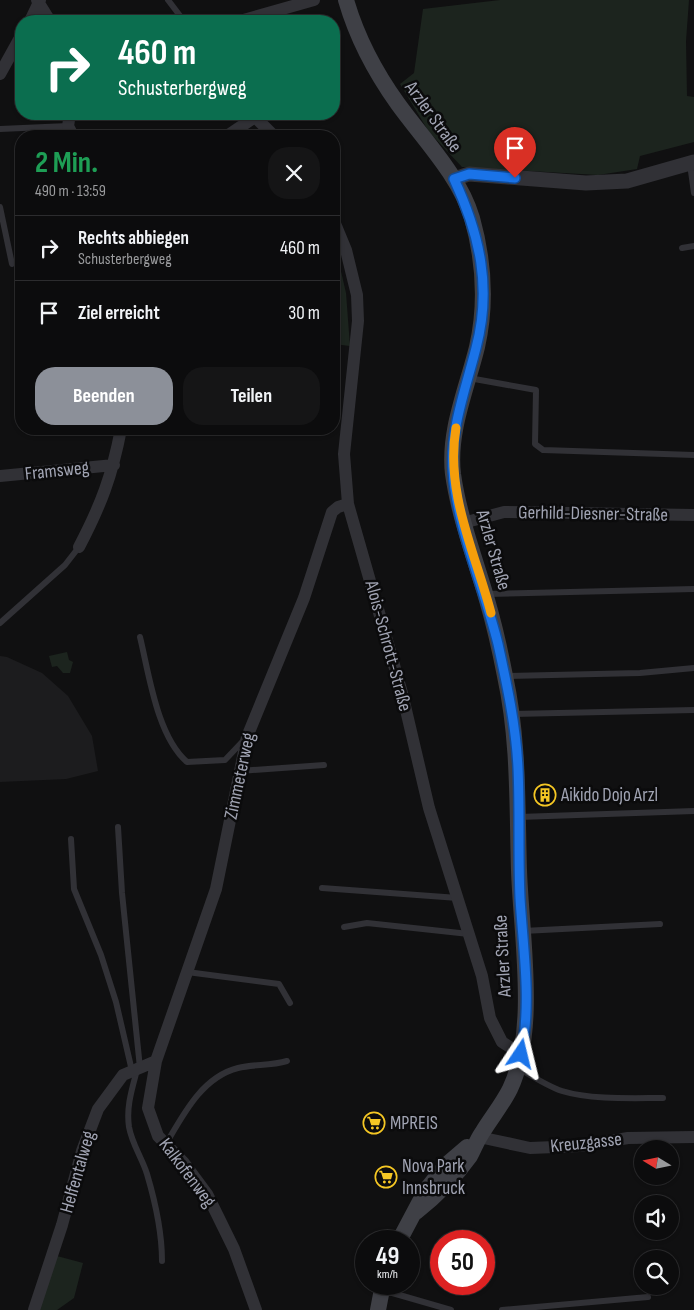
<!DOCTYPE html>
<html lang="de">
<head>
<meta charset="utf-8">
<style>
	:root { --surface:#0c0c0d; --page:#151516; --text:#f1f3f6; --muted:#9a9b9d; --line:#2c2c2e; --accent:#8c9099 }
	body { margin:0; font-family:"Sofia Sans Condensed",sans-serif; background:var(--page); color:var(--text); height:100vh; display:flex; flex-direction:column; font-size:19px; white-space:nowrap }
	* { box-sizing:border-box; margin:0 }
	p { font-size:16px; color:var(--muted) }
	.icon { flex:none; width:28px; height:28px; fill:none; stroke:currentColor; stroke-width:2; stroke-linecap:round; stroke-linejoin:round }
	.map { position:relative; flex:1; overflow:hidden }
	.drawer { position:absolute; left:15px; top:130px; width:325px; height:305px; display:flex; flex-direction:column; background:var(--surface); border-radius:20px; box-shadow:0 1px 4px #0004,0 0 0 1px var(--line) }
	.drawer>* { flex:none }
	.hud { position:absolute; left:15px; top:15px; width:325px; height:105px; border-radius:20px; box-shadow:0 1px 4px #0004,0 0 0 1px var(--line); background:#0b6e4f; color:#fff; overflow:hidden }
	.needle { width:32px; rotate:280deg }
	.fabs { position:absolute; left:634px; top:1140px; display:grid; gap:10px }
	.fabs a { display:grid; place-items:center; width:45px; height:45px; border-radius:50%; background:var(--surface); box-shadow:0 1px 4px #0004,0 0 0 1px var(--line); font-size:25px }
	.speed { position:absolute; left:355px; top:1230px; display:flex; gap:10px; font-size:25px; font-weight:700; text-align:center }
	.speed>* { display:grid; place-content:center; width:65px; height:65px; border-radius:50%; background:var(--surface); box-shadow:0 1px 4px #0004,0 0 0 1px var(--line); line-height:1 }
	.speed small { font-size:12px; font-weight:400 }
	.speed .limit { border:8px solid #d22; background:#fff; color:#111 }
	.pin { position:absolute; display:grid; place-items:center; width:42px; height:42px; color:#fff; margin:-51px -21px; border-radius:50% 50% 50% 0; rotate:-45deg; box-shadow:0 0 5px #0007 }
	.pin .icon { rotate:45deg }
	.me { position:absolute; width:55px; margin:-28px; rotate:10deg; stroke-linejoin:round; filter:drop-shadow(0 0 4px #0008) }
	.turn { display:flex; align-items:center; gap:18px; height:105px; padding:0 20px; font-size:22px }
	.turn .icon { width:65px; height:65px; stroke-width:2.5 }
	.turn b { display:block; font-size:35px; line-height:42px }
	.round { display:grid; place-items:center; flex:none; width:52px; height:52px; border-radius:20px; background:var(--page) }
	.overview { display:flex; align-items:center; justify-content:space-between; height:85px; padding:0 20px }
	h1 { font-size:30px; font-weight:700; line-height:38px; color:#1e9e55 }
	.action { display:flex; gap:10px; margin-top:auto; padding:10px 20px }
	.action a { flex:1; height:58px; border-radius:20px; background:var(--accent); color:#fff; font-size:20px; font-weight:700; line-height:58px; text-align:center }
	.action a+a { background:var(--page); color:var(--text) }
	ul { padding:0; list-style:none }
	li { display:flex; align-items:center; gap:15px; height:65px; padding:0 20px; border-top:1px solid var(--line) }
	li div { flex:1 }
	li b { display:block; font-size:19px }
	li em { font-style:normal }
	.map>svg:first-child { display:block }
	.built { fill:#1c1c1e }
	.green { fill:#1c241e }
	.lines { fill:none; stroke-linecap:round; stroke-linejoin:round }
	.service { stroke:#313136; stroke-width:6 }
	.minor { stroke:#313136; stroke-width:12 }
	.tertiary { stroke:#313136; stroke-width:15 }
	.secondary { stroke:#3f4046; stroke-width:16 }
	.route-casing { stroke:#114b97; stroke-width:12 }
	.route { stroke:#1a73e8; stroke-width:9 }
	.slow { stroke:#f59e0b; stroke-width:9 }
	.labels { text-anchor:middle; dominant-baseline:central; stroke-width:5; stroke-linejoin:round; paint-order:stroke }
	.street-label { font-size:19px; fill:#a1a4b3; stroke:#0b0b0c }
	.poi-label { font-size:19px; fill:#a1a4b3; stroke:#0b0b0c; text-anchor:start }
</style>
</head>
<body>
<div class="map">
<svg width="694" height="1310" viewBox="0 0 694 1310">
	<rect width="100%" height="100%" fill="#101011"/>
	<path class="built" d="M0 656 7 657 42 673 68 696 92 736 98 771 66 779 0 782Z"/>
	<path class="green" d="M500 0H689L686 41 687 96 694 97V142L640 156 637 169 598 175 462 167 429 132 400 84 414 73 423 9Z
		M334 241 346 293 350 346 334 344Z
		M67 652 69 660 73 662 70 673H63L57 666 52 667 49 656Z
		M57 1256 83 1263 74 1298 57 1310H37Z"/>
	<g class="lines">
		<path class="service" d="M168 0 184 21
			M0 129 68 126
			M690 164 694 193
			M0 207 12 264
			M682 248 694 246
			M469 378 536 390 535 444 543 450 694 455
			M487 594 694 589
			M0 623 65 565 79 547
			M140 637C149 674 157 736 187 762L225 760 244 740
			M507 676 640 673 694 668
			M513 714 694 710
			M240 771 324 765
			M519 817 694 811
			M118 827 122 893 140 1068
			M71 839 74 889 101 955 116 1002 132 1071
			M322 888 458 898
			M344 927 367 923 469 934
			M523 931 660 924
			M187 972 279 984 290 1003
			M518 1068C532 1076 547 1086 562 1091 591 1100 633 1098 663 1098
			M137 1070C132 1089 126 1107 129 1127 132 1144 142 1158 147 1174 155 1201 162 1233 162 1261
			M166 1144C183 1115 202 1077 238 1068 254 1064 270 1066 287 1061
			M382 1290 451 1310
			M502 1310 648 1297"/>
		<path class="minor" d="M37 0 50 21
			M30 21 40 0
			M240 21 314 0
			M0 74 21 36
			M70 114 68 126 73 136
			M252 114 274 136
			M227 136 255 117
			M334 221 346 250 357 295 358 321 344 454 348 504 402 693 429 808 482 976 490 1018 502 1042 521 1054
			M0 476 114 465
			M463 523 504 512 694 515
			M79 547C101 505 112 476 121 429
			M479 1137 530 1148 580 1146 628 1138 694 1137
			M34 1310 62 1225 82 1151 98 1109 123 1075 156 1061
			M256 1310 234 1249 207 1194 184 1163 158 1136 148 1108 156 1061 216 889 247 737 304 598 332 512 338 507 348 504"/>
		<path class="tertiary" d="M454 179 469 174 586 183 627 181 694 162"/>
		<path class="secondary" d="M346 0C357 38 375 72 398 104 424 140 459 175 472 218 484 261 487 303 477 347 467 388 448 431 453 474 459 517 475 558 487 600 494 624 500 650 505 676 519 740 517 804 519 870 521 935 538 1030 510 1089 502 1105 491 1118 482 1133 477 1140 474 1149 470 1156 455 1177 436 1196 416 1212
			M399 1241 426 1190 446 1165 467 1147
			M378 1310 383 1284"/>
	</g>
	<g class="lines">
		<g class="route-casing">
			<path id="route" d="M515 178 469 174 454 179C480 235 492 288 476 348 466 388 450 429 453 471 456 525 485 590 498 644 507 685 516 726 518 768 520 811 518 854 520 898 523 949 532 1003 521 1054"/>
		</g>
		<use href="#route" class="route"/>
		<path class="slow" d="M456 428C445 493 475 552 491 613"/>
	</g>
	<defs>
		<g id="building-ring" transform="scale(1.125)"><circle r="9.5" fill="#0b0b0c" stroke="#f5c724" stroke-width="1.5"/><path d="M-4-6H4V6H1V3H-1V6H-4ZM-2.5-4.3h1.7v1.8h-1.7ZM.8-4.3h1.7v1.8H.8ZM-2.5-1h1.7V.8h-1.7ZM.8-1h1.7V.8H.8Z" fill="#f5c724"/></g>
		<g id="supermarket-ring" transform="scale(1.125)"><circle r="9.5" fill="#0b0b0c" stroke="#f5c724" stroke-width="1.5"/><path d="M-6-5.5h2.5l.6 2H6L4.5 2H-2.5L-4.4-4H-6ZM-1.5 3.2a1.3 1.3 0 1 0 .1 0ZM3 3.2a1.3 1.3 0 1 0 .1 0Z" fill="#f5c724"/></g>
	</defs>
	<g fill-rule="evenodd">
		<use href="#building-ring" x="545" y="795"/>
		<use href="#supermarket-ring" x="374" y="1123"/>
		<use href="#supermarket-ring" x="386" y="1177"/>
	</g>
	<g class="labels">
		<g class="street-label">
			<text transform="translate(433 117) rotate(54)">Arzler Straße</text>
			<text transform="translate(57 471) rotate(-6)">Framsweg</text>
			<text transform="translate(593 514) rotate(1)">Gerhild-Diesner-Straße</text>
			<text transform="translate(493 550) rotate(74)">Arzler Straße</text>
			<text transform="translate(388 646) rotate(75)">Alois-Schrott-Straße</text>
			<text transform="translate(240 776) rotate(-78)">Zimmeterweg</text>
			<text transform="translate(503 956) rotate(-93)">Arzler Straße</text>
			<text transform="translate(586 1143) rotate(-6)">Kreuzgasse</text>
			<text transform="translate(78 1172) rotate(-74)">Helfentalweg</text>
			<text transform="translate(187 1173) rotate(53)">Kalkofenweg</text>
		</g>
		<g class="poi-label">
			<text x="561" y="795">Aikido Dojo Arzl</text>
			<text x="390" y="1123">MPREIS</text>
			<text x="402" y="1166">Nova Park<tspan x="402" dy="22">Innsbruck</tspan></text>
		</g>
	</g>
</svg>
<div class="fabs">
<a><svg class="needle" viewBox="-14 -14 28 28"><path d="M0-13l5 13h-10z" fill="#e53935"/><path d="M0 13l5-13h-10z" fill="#9a9b9d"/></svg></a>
<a><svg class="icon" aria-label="sound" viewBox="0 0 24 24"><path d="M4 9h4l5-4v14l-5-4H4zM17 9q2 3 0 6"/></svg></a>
<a><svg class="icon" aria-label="search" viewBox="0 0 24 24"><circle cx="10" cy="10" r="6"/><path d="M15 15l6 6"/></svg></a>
</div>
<div class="speed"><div>49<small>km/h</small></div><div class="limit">50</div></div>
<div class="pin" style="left:515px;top:178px;background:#d93025"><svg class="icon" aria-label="arrive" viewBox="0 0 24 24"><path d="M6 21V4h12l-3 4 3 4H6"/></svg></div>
<svg class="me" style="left:521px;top:1054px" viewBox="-20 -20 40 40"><path d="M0-17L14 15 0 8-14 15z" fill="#1a73e8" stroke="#fff" stroke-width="4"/></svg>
<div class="hud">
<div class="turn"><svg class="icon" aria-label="right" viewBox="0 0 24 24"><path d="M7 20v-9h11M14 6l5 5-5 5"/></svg><div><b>460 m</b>Schusterbergweg</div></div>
</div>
<section class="drawer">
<div class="overview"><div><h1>2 Min.</h1><p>490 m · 13:59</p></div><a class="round"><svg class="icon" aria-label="close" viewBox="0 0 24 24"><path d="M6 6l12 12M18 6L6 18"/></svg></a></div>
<ul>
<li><svg class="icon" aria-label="right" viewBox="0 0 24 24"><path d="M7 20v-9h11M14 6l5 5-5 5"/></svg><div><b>Rechts abbiegen</b><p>Schusterbergweg</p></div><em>460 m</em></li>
<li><svg class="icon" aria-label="arrive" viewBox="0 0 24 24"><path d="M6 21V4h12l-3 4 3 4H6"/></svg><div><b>Ziel erreicht</b></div><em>30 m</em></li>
</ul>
<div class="action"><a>Beenden</a><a>Teilen</a></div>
</section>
</div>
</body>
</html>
